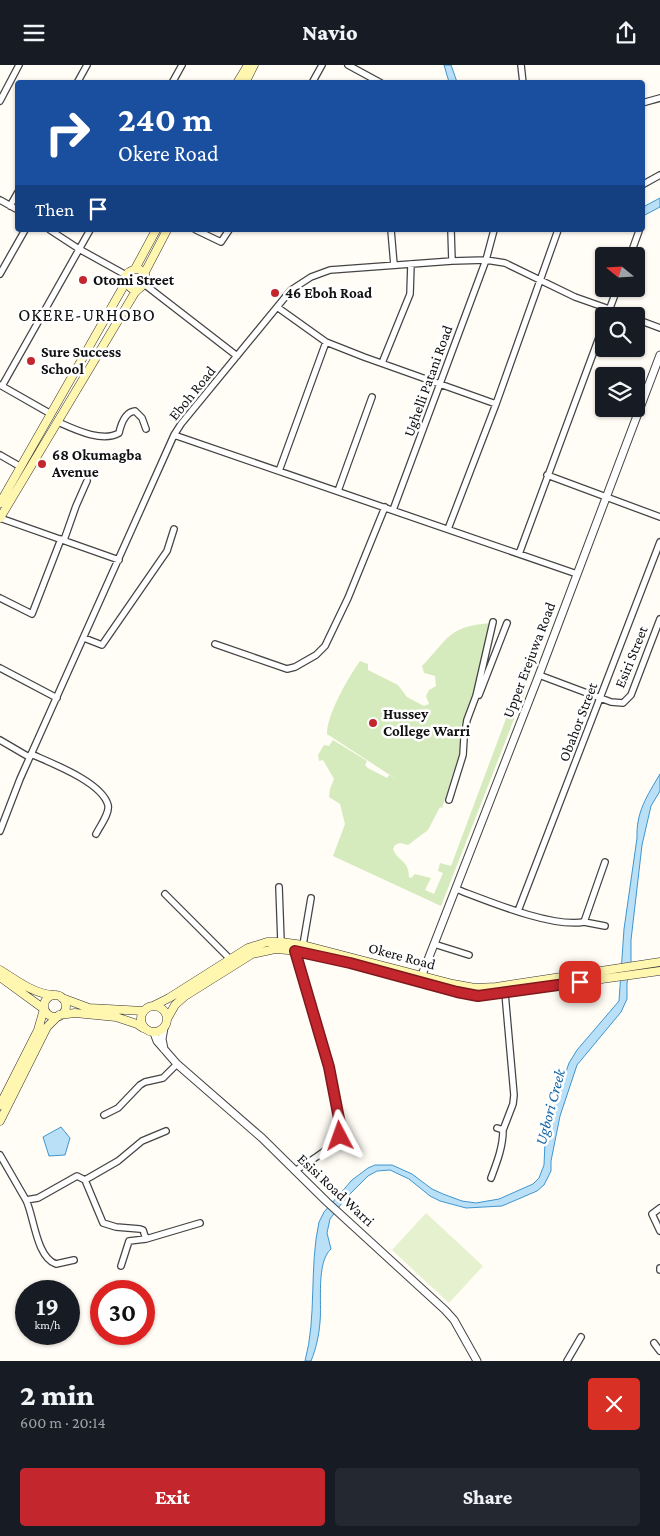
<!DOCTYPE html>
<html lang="en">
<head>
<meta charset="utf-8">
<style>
	:root { --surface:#171b24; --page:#242831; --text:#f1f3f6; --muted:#9ea1a6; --accent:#c4262e }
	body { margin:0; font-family:"Crimson Pro",serif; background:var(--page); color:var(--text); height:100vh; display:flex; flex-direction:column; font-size:19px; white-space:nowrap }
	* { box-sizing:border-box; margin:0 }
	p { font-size:16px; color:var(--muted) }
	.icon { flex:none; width:28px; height:28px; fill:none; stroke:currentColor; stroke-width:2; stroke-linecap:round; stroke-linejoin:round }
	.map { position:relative; height:1296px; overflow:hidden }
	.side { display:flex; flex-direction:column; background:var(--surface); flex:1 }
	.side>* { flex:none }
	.guide { position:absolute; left:15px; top:15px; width:630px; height:152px; border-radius:5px; box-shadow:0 1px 4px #0004; background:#1a4fa0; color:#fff; overflow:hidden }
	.needle { width:32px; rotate:288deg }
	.buttons { position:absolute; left:595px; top:182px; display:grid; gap:10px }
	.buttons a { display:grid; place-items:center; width:50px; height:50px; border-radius:5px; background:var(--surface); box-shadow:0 1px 4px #0004; font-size:25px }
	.speed { position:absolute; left:15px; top:1215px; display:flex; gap:10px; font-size:25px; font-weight:700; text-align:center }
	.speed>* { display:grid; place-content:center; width:65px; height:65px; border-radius:50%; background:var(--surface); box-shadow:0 1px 4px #0004; line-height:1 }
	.speed small { font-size:12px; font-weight:400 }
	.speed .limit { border:8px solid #d22; background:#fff; color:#111 }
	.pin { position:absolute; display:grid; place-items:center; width:42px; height:42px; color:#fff; margin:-21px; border-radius:10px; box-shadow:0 2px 8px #0006 }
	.me { position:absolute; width:55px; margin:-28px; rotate:356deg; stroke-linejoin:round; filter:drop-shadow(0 0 4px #0008) }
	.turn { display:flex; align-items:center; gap:18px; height:105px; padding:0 20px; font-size:22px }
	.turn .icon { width:65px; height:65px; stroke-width:2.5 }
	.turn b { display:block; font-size:35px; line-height:42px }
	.then { display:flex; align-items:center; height:48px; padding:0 20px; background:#0003; gap:10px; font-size:19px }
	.round { display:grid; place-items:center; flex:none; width:52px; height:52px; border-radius:5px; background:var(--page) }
	.summary { display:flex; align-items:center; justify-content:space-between; height:85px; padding:0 20px }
	h1 { font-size:30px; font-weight:800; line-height:38px }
	.primary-button { display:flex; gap:10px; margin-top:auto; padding:10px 20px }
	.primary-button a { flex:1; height:58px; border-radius:5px; background:var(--accent); color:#fff; font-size:20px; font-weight:800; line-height:58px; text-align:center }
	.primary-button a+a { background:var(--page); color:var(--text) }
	header { display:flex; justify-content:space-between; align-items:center; height:65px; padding:0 20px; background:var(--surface); font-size:22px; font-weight:800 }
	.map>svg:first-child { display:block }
	.green { fill:#d5ebbd }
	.pitch { fill:#e6f2cf }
	.water { fill:#b9e0f7; stroke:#3f96cf }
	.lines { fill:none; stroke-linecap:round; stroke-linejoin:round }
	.minor-casing { stroke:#444; stroke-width:8 }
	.tertiary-casing { stroke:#444; stroke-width:9 }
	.secondary-casing { stroke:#333; stroke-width:9 }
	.minor { stroke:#fff; stroke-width:5.5 }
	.tertiary { stroke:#fff; stroke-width:7 }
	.secondary { stroke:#fff6b0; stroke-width:8 }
	.route-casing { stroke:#7f191e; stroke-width:12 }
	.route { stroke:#c4262e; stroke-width:9 }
	.poi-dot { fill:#c4262e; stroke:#fff; stroke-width:2 }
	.labels { text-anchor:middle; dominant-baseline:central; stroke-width:5; stroke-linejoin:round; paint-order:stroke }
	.poi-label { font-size:15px; font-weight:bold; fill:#111; stroke:#fff; text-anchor:start }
	.street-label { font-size:15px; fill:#111; stroke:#fff }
	.water-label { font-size:16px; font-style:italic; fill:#1768a6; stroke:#fff }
	.quarter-label { font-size:18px; letter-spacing:1px; fill:#111; stroke:#fff }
</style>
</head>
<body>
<header><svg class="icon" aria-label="menu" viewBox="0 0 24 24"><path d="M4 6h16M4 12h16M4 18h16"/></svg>Navio<svg class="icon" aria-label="share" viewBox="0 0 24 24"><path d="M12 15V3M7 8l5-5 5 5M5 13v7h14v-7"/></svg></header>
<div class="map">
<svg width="660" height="1296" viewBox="0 0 660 1296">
	<rect width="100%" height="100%" fill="#fffdf5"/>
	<path class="green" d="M492 558 474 629 460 664V687L442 743 440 742 428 765 408 780 400 778 395 780 393 784C398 797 409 795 409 812L411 813 415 809 431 813 425 825 434 829 443 808 438 806 440 798 451 801 516 627 527 621 441 841 333 791 345 759 340 739 329 732 330 724 334 714 323 695 319 696 318 690 324 680 329 681 333 675 367 696 365 700 368 703 387 713 389 710 396 714 327 669C327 649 348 613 360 596L368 599V605L398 620 407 632 424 641 429 639 426 631 429 625 436 621 435 611 424 608 422 601C449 573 448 561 492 558Z"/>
	<path class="pitch" d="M426 1148 483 1201 449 1238 392 1185Z"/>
	<path class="water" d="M444 0H451L457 17H449Z
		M660 133V142L643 151V142Z
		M660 709V726L651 741 642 780 631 875V899L627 918V934L621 947 577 1000 560 1051 551 1096V1106L544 1120 537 1126 502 1141 466 1143 440 1136 430 1131 409 1114 390 1105 377 1106 368 1111 345 1134 330 1154 327 1168 331 1184C316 1197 322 1238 320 1257 319 1270 316 1284 311 1296H305C317 1252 309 1202 319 1157L324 1147 352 1115 368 1103 375 1100H392L412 1109 432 1124 443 1129 462 1136 476 1138 499 1134 533 1119 539 1113 544 1100 545 1077 555 1038 569 998 577 985 619 936 624 864 637 773C636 747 647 731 660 709Z
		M61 1062 70 1073 65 1090 49 1091 43 1072Z"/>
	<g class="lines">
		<g class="minor-casing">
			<path id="minor" d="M348 0 381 18
				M521 0 523 18
				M77 18 87 0
				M172 18 182 0
				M312 18 322 0
				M0 36 19 0
				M642 38 660 33
				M642 120 660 110
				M0 135 18 145
				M10 141 18 127
				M50 165 79 184 126 210
				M196 165 221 177 229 165
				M391 165 394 200
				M451 165 452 196
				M630 191 639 166
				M0 209 25 165
				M144 219 237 291
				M277 242 326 277 364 292 496 339
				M607 251 617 224
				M636 254 660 263
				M382 298 410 229 411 199
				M0 320 51 349
				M2 321 90 165
				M58 357C74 364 102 378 119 368 121 359 125 347 135 346L142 353 146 364
				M174 370 577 509
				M0 390 21 402
				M279 406 326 277
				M547 410 660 452
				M338 426 372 332
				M393 445 486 195 494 165
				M0 453 119 495
				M448 464 496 339 558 165
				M64 475 76 441 87 416
				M519 489 604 259
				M0 533 32 549 61 474
				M84 573 102 580 167 486 174 464
				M215 579 287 604 295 602 316 590 325 581 348 533 385 442
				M0 603 57 633
				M539 610 611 637 623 638 631 630 660 554
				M479 630 507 558
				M0 675 29 692
				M31 689C51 698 102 717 108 740 110 748 100 761 96 769
				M449 735 463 690 464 673 467 655 476 631 493 557
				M0 766 20 714 174 370 181 359 291 225 311 212 330 205 452 196 486 195 505 198 575 232 629 251
				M279 822 281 877
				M456 824C488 836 552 863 584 857L605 797
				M165 829 230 894
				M518 846 660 477
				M584 857 605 861
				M434 879 469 890
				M303 880 311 833
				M295 886 329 1002 341 1065C338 1081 308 1097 295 1106
				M104 1050 118 1043 140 1020 145 1017 163 1013 177 999
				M497 1063 503 1065 513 1039 514 1030 505 928
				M0 1090 26 1135 38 1133 77 1111 85 1115 103 1158 116 1162 140 1164 143 1165 146 1174 200 1158
				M491 1113C497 1097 503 1082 503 1065
				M85 1115 118 1096 142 1076 166 1066
				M26 1135C34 1151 36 1192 56 1199L74 1195
				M660 1143 652 1149 660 1166
				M121 1201 129 1176 146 1174
				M660 1203V1205
				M654 1278 660 1286
				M567 1296 581 1272"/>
		</g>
		<g class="tertiary-casing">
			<path id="tertiary" d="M422 910 539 610 660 290
				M164 963 162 974 164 984
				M154 968 157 976 177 999 262 1073 327 1137 445 1245 454 1255 477 1296"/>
		</g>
		<g class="secondary-casing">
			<path id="secondary" d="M237 18 248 0
				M245 18 254 0
				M135 204 156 165
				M144 209 167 165
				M0 438 126 217
				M0 453 134 229C137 224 143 222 145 217 149 204 134 200 126 210V217L131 223 137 224
				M0 905C16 915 34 929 53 930
				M0 912 44 944 38 965 0 1040
				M44 941a11 11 0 1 1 22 0a11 11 0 1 1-22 0Z
				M62 933 89 943 144 946
				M141 954a13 13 0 1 1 26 0a13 13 0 1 1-26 0Z
				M153 941 169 933 248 883 267 877H281L303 880 453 919 475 923 496 922 660 897
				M167 954 175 940 185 931 252 889 275 884 288 885 350 898 457 927 478 931 660 906
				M0 1056 47 962 59 950 75 948 116 952 137 959 143 963"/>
		</g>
		<use href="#minor" class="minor"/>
		<use href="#tertiary" class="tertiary"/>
		<use href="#secondary" class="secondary"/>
	</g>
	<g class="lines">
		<g class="route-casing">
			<path id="route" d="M340 1071V1059L329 1002 295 886 350 898 457 927 478 931 580 917"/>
		</g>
		<use href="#route" class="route"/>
	</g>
	<g class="poi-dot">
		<circle cx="83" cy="215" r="5"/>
		<circle cx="275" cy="228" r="5"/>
		<circle cx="31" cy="296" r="5"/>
		<circle cx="42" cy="399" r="5"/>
		<circle cx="373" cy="658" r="5"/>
	</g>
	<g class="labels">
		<g class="poi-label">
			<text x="93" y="215">Otomi Street</text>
			<text x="285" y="228">46 Eboh Road</text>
			<text x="41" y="287">Sure Success<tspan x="41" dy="17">School</tspan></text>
			<text x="52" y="390">68 Okumagba<tspan x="52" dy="17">Avenue</tspan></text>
			<text x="383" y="649">Hussey<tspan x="383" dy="17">College Warri</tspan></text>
		</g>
		<g class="street-label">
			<text transform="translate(428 316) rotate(-70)">Ughelli Patani Road</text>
			<text transform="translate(192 328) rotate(-51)">Eboh Road</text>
			<text transform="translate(631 592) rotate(-68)">Esiri Street</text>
			<text transform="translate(529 595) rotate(-69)">Upper Erejuwa Road</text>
			<text transform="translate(578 657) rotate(-69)">Obahor Street</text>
			<text transform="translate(402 891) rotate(15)">Okere Road</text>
			<text transform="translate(336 1125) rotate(43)">Esisi Road Warri</text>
		</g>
		<g class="water-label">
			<text transform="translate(550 1042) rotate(-75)">Ugbori Creek</text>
		</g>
		<g class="quarter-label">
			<text x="87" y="250">OKERE-URHOBO</text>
		</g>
	</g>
</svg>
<div class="buttons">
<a><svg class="needle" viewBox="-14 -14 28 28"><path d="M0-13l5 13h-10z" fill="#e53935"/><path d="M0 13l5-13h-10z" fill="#9ea1a6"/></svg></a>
<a><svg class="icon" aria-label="search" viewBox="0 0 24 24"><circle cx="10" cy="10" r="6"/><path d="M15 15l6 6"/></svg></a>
<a><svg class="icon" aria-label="layers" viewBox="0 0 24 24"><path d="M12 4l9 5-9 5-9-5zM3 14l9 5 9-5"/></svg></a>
</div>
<div class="speed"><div>19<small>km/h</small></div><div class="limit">30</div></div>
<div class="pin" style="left:580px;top:917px;background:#d93025"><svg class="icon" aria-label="arrive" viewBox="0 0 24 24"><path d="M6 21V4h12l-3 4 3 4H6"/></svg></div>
<svg class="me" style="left:340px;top:1071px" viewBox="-20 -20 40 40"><path d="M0-17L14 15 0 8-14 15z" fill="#c4262e" stroke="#fff" stroke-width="4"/></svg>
<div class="guide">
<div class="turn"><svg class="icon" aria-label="right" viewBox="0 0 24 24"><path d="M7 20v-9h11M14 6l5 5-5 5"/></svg><div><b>240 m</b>Okere Road</div></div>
<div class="then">Then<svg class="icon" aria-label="arrive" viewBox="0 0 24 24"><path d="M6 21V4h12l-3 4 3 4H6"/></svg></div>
</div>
</div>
<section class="side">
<div class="summary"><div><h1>2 min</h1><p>600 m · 20:14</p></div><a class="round" style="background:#d93025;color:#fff"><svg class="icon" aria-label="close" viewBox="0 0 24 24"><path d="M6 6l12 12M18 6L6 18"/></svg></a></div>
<div class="primary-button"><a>Exit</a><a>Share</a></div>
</section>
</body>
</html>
